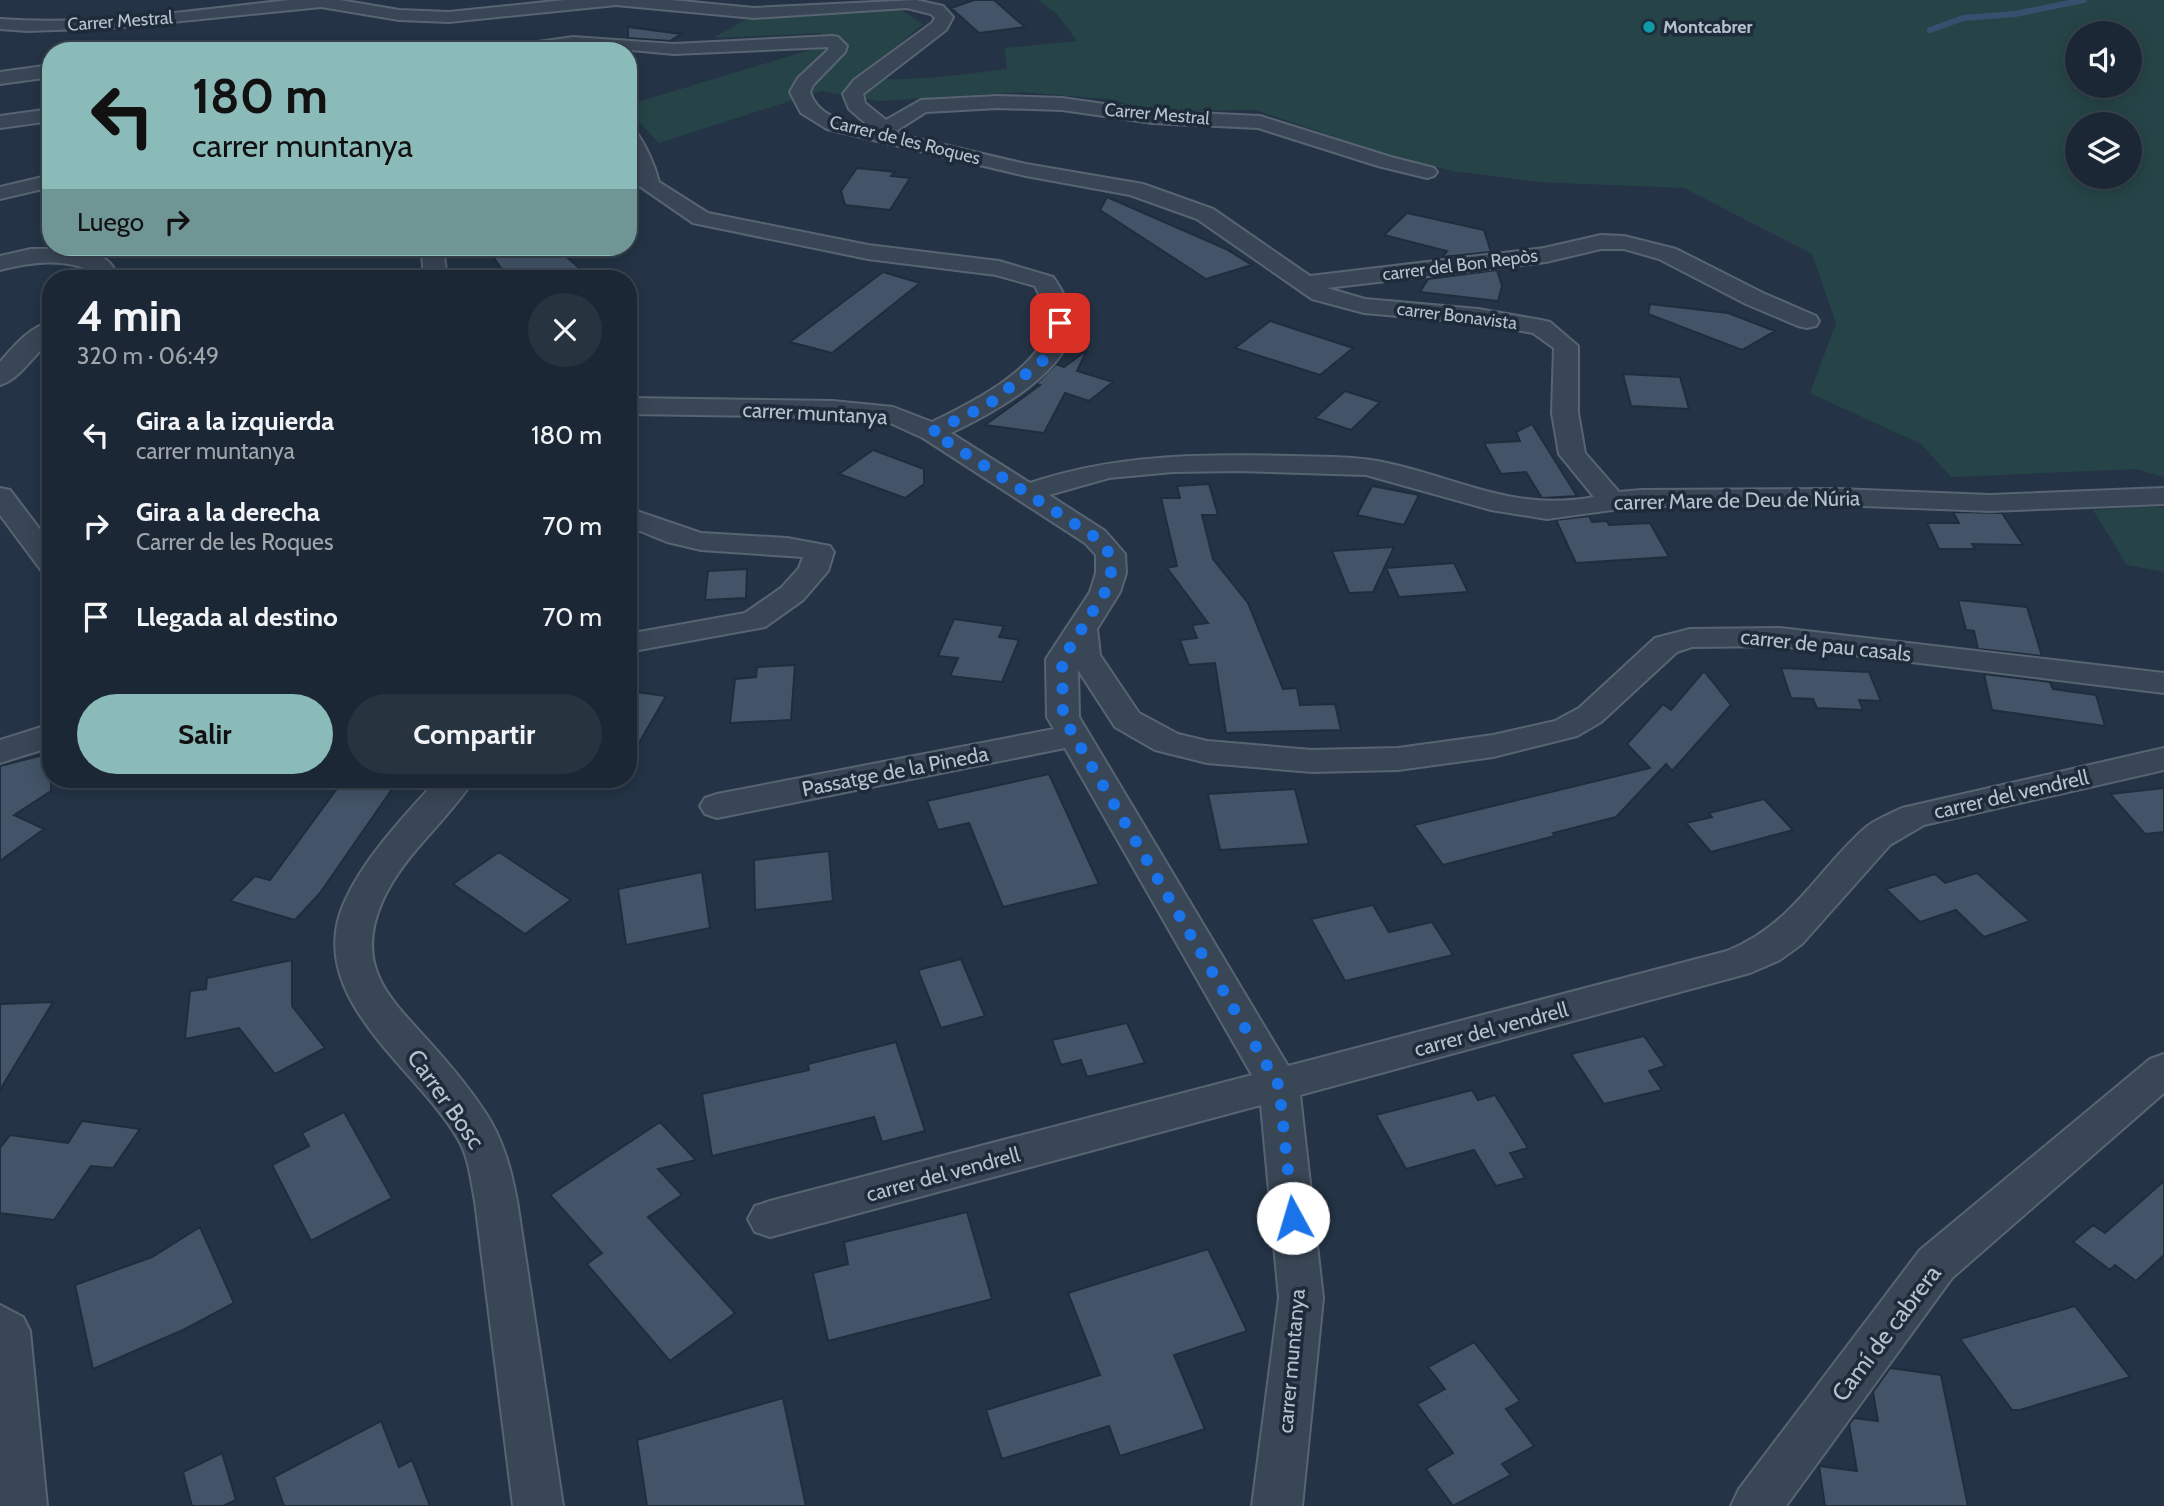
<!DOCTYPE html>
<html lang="es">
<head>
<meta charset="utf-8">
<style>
	:root { --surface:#1b2734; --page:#283340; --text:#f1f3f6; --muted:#a0a5ac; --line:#39444f; --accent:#8bbbb9 }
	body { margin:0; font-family:Cabin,sans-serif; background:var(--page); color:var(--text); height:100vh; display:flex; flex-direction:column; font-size:26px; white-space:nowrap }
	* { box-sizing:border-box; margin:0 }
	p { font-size:23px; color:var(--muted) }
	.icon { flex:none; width:38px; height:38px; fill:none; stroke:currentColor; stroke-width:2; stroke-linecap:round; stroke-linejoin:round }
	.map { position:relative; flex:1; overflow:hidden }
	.sheet { position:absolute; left:42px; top:270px; width:595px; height:518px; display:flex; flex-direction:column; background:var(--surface); border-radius:28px; box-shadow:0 4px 18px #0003,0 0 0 2px var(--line) }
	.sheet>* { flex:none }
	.banner { position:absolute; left:42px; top:42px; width:595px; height:214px; border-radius:28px; box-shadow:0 4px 18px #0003,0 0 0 2px var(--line); background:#8bbbb9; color:#111; overflow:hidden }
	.tools { position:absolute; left:2065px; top:21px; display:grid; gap:14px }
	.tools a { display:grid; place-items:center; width:77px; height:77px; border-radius:50%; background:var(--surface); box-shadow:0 4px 18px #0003,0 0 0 2px var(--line); font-size:35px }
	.pin { position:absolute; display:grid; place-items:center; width:60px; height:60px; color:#fff; margin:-30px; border-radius:14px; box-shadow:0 4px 10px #0006 }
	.me { position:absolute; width:77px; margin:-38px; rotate:354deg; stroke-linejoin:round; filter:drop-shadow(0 0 5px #0008) }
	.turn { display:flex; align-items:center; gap:24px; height:147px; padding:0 35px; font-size:32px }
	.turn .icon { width:91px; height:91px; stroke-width:2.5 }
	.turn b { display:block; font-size:49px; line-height:60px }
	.then { display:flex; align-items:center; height:66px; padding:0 35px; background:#0003; gap:14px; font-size:26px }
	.round { display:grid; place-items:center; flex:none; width:74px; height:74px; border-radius:37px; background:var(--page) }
	.headline { display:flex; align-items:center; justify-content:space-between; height:119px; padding:0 35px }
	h1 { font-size:42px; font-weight:700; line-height:52px }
	.primary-button { display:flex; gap:14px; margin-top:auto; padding:14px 35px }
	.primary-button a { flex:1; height:80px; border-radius:42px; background:var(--accent); color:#111; font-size:28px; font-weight:700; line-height:80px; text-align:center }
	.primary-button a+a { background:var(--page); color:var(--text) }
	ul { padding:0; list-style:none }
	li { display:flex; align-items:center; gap:21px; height:91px; padding:0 35px }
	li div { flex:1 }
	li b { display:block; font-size:26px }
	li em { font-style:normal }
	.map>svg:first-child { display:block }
	.green { fill:#264447; fill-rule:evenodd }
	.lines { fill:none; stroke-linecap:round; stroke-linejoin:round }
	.stream { stroke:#36506f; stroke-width:6 }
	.building { fill:#435468; stroke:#202d3c; stroke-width:2 }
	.minor-casing { stroke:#586472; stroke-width:4 }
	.minor { fill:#394655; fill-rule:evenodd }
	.route { stroke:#1a73e8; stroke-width:12; stroke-dasharray:0 21.6 }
	.culture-dot { fill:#0f9aa8; stroke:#1e2b3a; stroke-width:2.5 }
	.labels { text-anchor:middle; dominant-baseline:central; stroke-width:7; stroke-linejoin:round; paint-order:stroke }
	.far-street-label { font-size:18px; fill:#b7c1ce; stroke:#1e2b3a }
	.far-poi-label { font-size:18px; font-weight:bold; fill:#b7c1ce; stroke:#1e2b3a; text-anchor:start }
	.street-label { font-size:21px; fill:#b7c1ce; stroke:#1e2b3a }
	.near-street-label { font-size:24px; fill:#b7c1ce; stroke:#1e2b3a }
</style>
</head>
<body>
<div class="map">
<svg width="2164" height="1506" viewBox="0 0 2164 1506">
	<rect width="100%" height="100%" fill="#243446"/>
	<path class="green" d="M1038 0H2164V477L2136 469 1951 477 1921 444 1810 393 1836 323 1812 254 1684 188 1538 182 1453 171 1389 155 1255 110 1153 111 1108 99 1022 92 879 101 821 91 659 143 628 111V105L823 46 822 33 713 38 747 19 898 8 923 24 859 77C908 83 957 75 1007 69L1005 48 1077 41 1057 14ZM2077 33H2130V86H2077ZM2077 124H2130V177H2077Z
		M2154 507 2164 508V572L2127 565 2093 510Z"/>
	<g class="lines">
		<path class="stream" d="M1930 30 1963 18 2015 14 2084 0"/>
	</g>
	<path class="building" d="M974 0H994L1025 27 979 33 951 8Z
		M628 27 681 34 670 41 628 38Z
		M857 168 895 172 891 176 910 178 890 210 845 205 841 191Z
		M1107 197 1226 249 1252 265 1206 279 1100 210Z
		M1407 213 1484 230 1491 252 1443 257 1447 251 1384 235Z
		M486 247H555L591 278H508Z
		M1497 270 1502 286 1498 301 1420 292 1428 279Z
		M883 272 920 283 832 353 790 342Z
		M1650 304 1728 313 1775 331 1742 350 1648 314Z
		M1270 321 1353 348 1320 375 1235 348Z
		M1087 350 1077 371 1113 382 1089 401 1065 393 1044 433 985 425 1040 385 1036 384 1056 364 1064 367Z
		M1623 374 1680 377 1689 409 1631 406Z
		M1345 391 1380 402 1351 430 1315 418Z
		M1532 424 1577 496 1542 498 1526 472 1501 474 1484 443 1520 441 1516 432Z
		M873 450 924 469V484L905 498 839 474Z
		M1209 484 1218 515H1202L1213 559 1248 603 1283 689 1297 688 1300 705 1335 704 1341 730 1226 733 1215 663 1189 665 1180 640 1197 638 1192 625 1208 623 1167 568 1177 566 1161 498H1180L1177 486Z
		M1372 486 1419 495 1404 525 1357 515Z
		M1953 512 2002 513 2023 545 1972 544 1975 549H1939L1927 523H1959Z
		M1589 516 1592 522 1607 521 1609 525 1650 523 1669 557 1576 563 1556 520Z
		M1394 547 1373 592 1349 593 1332 551Z
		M1454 563 1468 592 1399 597 1386 568Z
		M747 569 746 598 705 600 708 571Z
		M1958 600 2027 607 2042 656 1978 649 1974 631 1966 630Z
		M954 619 1004 626 999 637 1019 640 1002 682 950 676 958 658 938 656Z
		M795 665 791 720 730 723 735 679 756 677 757 667Z
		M1781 668 1869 672 1881 701 1859 700 1863 710 1817 708 1813 699 1791 698Z
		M1704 671 1731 705 1672 771 1666 764 1616 817 1553 833 1555 836 1443 865 1414 825 1650 768 1627 744 1663 704 1671 710Z
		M1984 674 2050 682 2053 689 2096 695 2105 726 1992 710Z
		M628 691 666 696 628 762Z
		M51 753V791L14 815 44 829 0 861V766Z
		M1049 774 1099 884 1003 907 969 823 938 830 927 801Z
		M344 779H399L320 893 295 920 230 901 255 876 270 880Z
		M2164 788V832L2145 834 2110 794Z
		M1295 789 1309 844 1220 850 1208 794Z
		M1764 799 1793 830 1711 852 1686 823 1712 817 1709 813Z
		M829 851 833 901 755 910 754 860Z
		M499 852 571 900 525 934 453 884Z
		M702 872 710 928 626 945 618 889Z
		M1977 873 2030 921 1984 937 1956 910 1920 922 1886 889 1935 874 1945 883Z
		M1373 905 1389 932 1432 922 1453 955 1345 981 1311 919Z
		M961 959 985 1016 941 1028 918 970Z
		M292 960V1006L325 1048 275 1074 239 1028 185 1039 190 991 206 989 207 978Z
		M53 1002 0 1090V1004Z
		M1127 1023 1145 1063 1087 1077 1081 1060 1061 1065 1052 1040Z
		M1644 1036 1665 1066 1649 1071 1662 1090 1604 1104 1571 1054Z
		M896 1042 925 1131 882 1142 874 1117 712 1156 702 1094 809 1070 808 1064Z
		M1472 1090 1478 1100 1495 1095 1528 1148 1510 1153 1525 1178 1496 1186 1474 1150 1406 1169 1376 1115Z
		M344 1112 392 1198 311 1241 272 1165 309 1146 302 1133Z
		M82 1121 140 1129 113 1168 91 1166 54 1220 0 1213V1148L10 1135 68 1143Z
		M660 1122 696 1160 658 1169 682 1195 648 1217 735 1313 670 1361 587 1264 602 1253 550 1195Z
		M2164 1181V1255L2136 1281 2115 1265 2110 1270 2073 1242 2093 1225 2105 1233Z
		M967 1212 992 1299 828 1341 813 1273 848 1264 844 1242Z
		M200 1227 234 1303 183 1330 93 1369 75 1285 152 1257Z
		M1208 1249 1247 1331 1174 1355 1205 1429 1120 1456 1109 1426 1002 1459 986 1410 1100 1375 1068 1293Z
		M2075 1306 2130 1377 2020 1410H2012L1960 1339Z
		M1474 1342 1520 1401 1506 1409 1534 1446 1502 1464 1511 1475 1453 1506 1426 1469 1453 1453 1417 1404 1445 1389 1428 1367Z
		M1890 1368 1941 1375 1968 1506H1825L1819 1466 1857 1471 1849 1424 1854 1418 1878 1421 1873 1392Z
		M783 1398 806 1506H647L637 1440Z
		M381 1421 399 1467 412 1460 430 1506H284L274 1477Z
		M222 1453 236 1500 223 1506H192L183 1472Z"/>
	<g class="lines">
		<g class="minor-casing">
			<path id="minor" d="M289 0H340L399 10 449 12 565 0H671L754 8 916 0 943 6 953 17 946 30 863 94 865 103 886 120 921 100 998 96 1062 98 1153 111 1260 116 1391 157 1434 168 1437 172 1434 176 1427 178 1378 166 1258 128 1153 123 1062 110 998 108 926 112 893 133 1026 164 1143 184 1213 209 1310 276 1544 248 1601 235 1624 236 1676 249 1763 293 1816 316 1819 321 1816 326 1807 328 1798 326 1746 304 1659 259 1624 249H1601L1546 262 1327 288 1365 299 1478 309 1541 320 1550 322 1578 346V413L1585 453 1619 492 1641 490 1838 489 1990 495 2164 488V504L1990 511 1838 505 1641 506 1547 519 1491 510 1366 475 1238 471 1173 472 1109 478 1049 495 1105 531 1125 554 1126 573 1120 592 1097 629 1100 655 1139 713 1178 734 1207 741 1312 750 1398 748 1493 735 1555 721 1579 708 1655 638 1690 629 1780 628 2164 673V693L1780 646 1692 647 1677 652 1601 722 1577 736 1493 757 1398 770 1312 772 1207 763 1155 750 1115 727 1078 670 1079 717 1288 1066 1727 951C1793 924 1814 874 1864 829 1874 820 1890 814 1902 808L2164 748V770L1924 825 1890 845 1802 944 1780 960 1750 973 1300 1095 1323 1298 1302 1506H1252L1279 1298 1261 1105 770 1237 755 1232 748 1219 755 1206 770 1201 1252 1075 1065 748 717 818 705 814 700 806 705 798 717 794 1054 729 1047 717 1046 659 1090 592 1096 573V555L1085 543 923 438 888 422 833 417 628 414V398L833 401 893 407 932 422C967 405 1046 367 1048 322 1048 310 1040 297 1035 286L996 275 868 259 693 223 638 185 628 153V128L635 130C646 146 654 163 659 182L708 213 868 245 999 261 1053 277C1061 288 1072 308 1072 322 1072 372 990 414 951 433L1030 483C1115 454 1203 454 1292 456 1324 457 1356 456 1387 463 1461 479 1514 512 1594 497L1559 454 1552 413 1554 348 1533 333 1478 323 1364 313 1312 299 1197 219 1130 195 1026 176 827 129 801 113 790 92 798 78 828 50V47L674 54 599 47 501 51 510 46 573 37 674 44 832 36 838 37 847 46 845 52 813 85 810 92C818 118 848 122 871 128L849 109 843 94 854 80 932 23 935 18 931 14 907 8 754 18 616 5 449 22 399 20 321 7 113 28 27 31 0 29V19C96 26 194 10 289 0Z
				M195 46H246L255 51H186Z
				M51 65V77L0 84V72Z
				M51 109V121L0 128V116Z
				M51 175V187L0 199V187Z
				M428 247H451L444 256 447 278H424L422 255Z
				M31 249C55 249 115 245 116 278H93L92 271C61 258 33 262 0 270V256Z
				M51 322V341C34 353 20 380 0 385V362C14 346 29 327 51 322Z
				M0 488 10 490 51 544V573L41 570 0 515Z
				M628 508 701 533 787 538 830 546 834 552 828 571 803 600 765 627 628 652V634L745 613 781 588 799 568 803 557 701 550 667 542 628 526Z
				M51 724V747L0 763V740Z
				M438 779H474C447 822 403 854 382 902 353 969 392 1000 432 1045 451 1066 469 1088 485 1112 503 1139 511 1169 517 1201L563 1506H513L475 1201C471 1181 469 1157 458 1139 419 1071 314 1005 339 917 354 868 404 816 438 779Z
				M2164 1054V1093L1952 1278 1786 1506H1731L1739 1489 1920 1250 2150 1059Z
				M0 1305 23 1317 30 1331 47 1506H0Z"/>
		</g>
		<use href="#minor" class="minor"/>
	</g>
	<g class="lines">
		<path class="route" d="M1060 323 1052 353 989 404 932 432 1095 537 1110 554 1111 573 1105 592 1062 660 1063 717 1279 1086 1293 1218"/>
	</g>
	<circle class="culture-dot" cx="1649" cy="27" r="7"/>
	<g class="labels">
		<g class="far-street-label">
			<text transform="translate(120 21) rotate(-4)">Carrer Mestral</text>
			<text transform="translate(1157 114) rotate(5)">Carrer Mestral</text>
			<text transform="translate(905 140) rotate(14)">Carrer de les Roques</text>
			<text transform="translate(1460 265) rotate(-7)">carrer del Bon Repòs</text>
			<text transform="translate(1457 316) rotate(7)">carrer Bonavista</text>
		</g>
		<g class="far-poi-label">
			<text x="1663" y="27">Montcabrer</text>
		</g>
		<g class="street-label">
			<text transform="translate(815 413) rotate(3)">carrer muntanya</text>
			<text transform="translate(1737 500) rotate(-1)">carrer Mare de Deu de Núria</text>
			<text transform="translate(1826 645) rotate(6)">carrer de pau casals</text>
			<text transform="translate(895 771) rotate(-11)">Passatge de la Pineda</text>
			<text transform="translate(2011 794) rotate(-13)">carrer del vendrell</text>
			<text transform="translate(1491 1029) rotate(-15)">carrer del vendrell</text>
			<text transform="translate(943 1174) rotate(-15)">carrer del vendrell</text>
			<text transform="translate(1291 1361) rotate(-85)">carrer muntanya</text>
		</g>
		<g class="near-street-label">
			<text transform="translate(446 1099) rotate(55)">Carrer Bosc</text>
			<text transform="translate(1886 1333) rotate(-53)">Camí de cabrera</text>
		</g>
	</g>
</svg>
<div class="tools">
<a><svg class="icon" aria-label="sound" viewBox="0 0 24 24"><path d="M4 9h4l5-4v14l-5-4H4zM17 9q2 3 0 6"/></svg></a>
<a><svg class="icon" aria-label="layers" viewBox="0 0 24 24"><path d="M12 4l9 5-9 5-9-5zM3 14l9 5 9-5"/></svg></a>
</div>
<div class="pin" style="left:1060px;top:323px;background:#d93025"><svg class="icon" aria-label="arrive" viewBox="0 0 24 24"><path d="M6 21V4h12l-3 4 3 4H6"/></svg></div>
<svg class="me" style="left:1293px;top:1218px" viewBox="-20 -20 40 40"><circle r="19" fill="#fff"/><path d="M0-13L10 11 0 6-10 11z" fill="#1a73e8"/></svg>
<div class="banner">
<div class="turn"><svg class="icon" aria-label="left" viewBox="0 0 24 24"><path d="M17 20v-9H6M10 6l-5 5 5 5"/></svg><div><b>180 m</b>carrer muntanya</div></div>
<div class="then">Luego<svg class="icon" aria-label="right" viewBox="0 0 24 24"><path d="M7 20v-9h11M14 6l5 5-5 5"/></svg></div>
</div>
<section class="sheet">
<div class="headline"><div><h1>4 min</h1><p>320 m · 06:49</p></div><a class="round"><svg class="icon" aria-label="close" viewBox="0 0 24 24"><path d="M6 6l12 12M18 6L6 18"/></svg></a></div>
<ul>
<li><svg class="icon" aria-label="left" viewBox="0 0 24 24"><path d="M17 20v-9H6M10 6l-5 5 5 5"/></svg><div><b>Gira a la izquierda</b><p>carrer muntanya</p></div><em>180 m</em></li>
<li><svg class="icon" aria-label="right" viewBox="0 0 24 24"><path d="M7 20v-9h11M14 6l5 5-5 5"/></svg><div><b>Gira a la derecha</b><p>Carrer de les Roques</p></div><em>70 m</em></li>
<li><svg class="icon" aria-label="arrive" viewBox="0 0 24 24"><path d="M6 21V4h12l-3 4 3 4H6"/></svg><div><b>Llegada al destino</b></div><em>70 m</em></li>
</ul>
<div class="primary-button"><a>Salir</a><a>Compartir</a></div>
</section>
</div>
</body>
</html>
